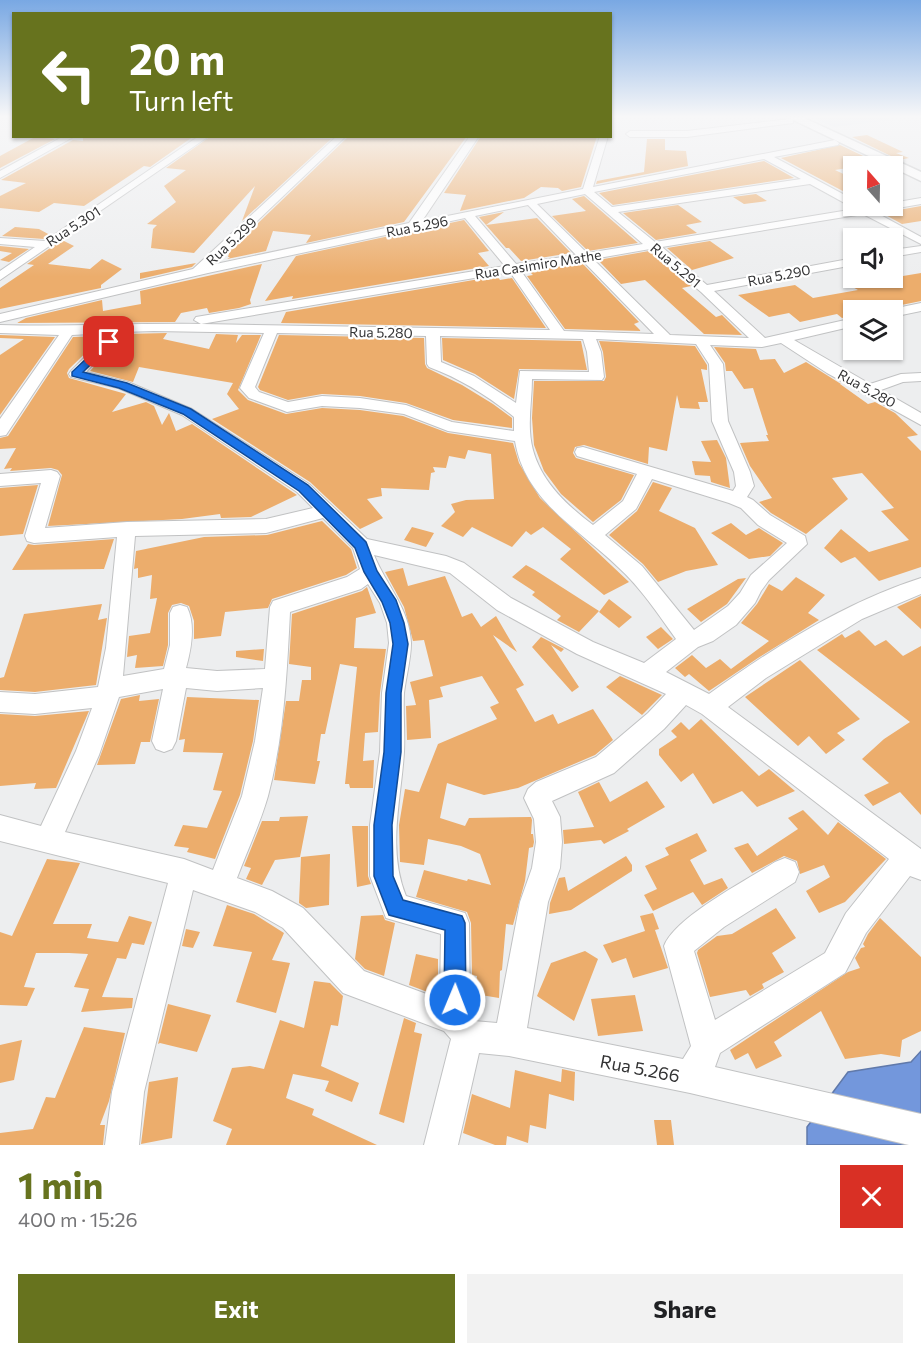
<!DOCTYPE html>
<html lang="en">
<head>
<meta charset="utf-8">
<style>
	:root { --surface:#fff; --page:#f2f2f2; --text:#202124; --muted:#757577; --accent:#67731e }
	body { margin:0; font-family:Commissioner,sans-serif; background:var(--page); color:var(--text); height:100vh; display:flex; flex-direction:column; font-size:22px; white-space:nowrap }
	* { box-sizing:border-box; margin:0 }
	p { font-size:20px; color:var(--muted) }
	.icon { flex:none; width:33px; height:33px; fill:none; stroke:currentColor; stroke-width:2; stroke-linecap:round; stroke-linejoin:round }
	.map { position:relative; height:1145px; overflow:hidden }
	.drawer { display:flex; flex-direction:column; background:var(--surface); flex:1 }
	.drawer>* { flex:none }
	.banner { position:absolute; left:12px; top:12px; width:600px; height:126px; border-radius:0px; box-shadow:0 2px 4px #0004; background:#67731e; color:#fff; overflow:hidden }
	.needle { width:39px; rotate:340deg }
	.fabs { position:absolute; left:843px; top:156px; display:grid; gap:12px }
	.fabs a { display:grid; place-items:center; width:60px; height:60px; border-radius:0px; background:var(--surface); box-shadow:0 2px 4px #0004; font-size:30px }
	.pin { position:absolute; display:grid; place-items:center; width:51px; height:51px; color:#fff; margin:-26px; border-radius:12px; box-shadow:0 3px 9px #0006 }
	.me { position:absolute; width:66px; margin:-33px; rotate:1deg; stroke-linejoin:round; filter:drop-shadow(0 0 4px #0008) }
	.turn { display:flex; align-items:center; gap:21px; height:126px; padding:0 18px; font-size:27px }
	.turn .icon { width:78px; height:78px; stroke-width:2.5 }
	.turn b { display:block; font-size:42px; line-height:51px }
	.round { display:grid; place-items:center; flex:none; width:63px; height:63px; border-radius:0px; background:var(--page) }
	.summary { display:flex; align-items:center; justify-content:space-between; height:102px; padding:0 18px }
	h1 { font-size:36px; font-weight:700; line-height:45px; color:var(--accent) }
	.primary-button { display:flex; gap:12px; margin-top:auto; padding:12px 18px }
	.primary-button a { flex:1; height:69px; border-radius:0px; background:var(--accent); color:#fff; font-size:24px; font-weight:700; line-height:69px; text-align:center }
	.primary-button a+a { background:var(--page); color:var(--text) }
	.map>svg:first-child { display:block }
	.built { fill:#dce2e9 }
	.water { fill:#7397dc; stroke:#6079aa; stroke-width:1.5 }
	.building { fill:#ecad6c }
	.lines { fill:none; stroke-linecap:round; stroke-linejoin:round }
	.minor-casing { stroke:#c1c2c3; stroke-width:2 }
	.highway-casing { stroke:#c1c2c3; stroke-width:3 }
	.minor { fill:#fff; fill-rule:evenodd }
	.highway { fill:#fff; fill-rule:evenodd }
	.route { fill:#1a73e8; stroke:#114b97; stroke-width:1.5 }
	.labels { text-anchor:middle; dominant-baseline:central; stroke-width:4.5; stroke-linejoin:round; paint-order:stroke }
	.far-street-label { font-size:14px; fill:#333334; stroke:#fff }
	.near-street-label { font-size:18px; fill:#333334; stroke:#fff }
</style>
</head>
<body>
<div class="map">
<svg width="921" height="1145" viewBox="0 0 921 1145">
	<rect width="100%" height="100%" fill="#edeeef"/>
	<path class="built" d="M812 117H882L891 120 834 127Z"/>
	<path class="water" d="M921 1051V1145H807V1127L848 1072 911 1062Z"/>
	<path class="building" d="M867 135 903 152 896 153 909 158 899 160 852 137Z
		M83 136H194L150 167 144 166 84 206 54 203 39 212 0 208V196L26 183 1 180 73 140 83 141Z
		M211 136 331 139 242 221 255 186 194 253 151 248 153 229 157 225 147 224 176 202 164 186 186 170 166 168Z
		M349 136H467L404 222 306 243 311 235 273 231 266 251 227 259 230 257H228L230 250Z
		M481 136H597L581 187 562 191 558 188 541 187 524 198 460 211 466 195 444 193Z
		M35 137 55 139 0 168V156Z
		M647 139H665V150L686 151 688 166 596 184 597 181 644 172Z
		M840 145 878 163 835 170 854 179V197L781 158Z
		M764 161 794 178 613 205 599 193Z
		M756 194 767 201 744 204 733 197Z
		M584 196 638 243 588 251 552 216 586 211 572 199Z
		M678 205 702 222 686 225 697 233 656 240 623 213Z
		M921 206V221L902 224 882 213Z
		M504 212 486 225 537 218 571 253 521 261 509 248H506L479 217Z
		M464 220 489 251 478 253 489 266 292 299 293 296 265 301 296 256Z
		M15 227 39 229 50 235 44 239 2 236Z
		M62 240 74 246 48 264 90 269 102 259 122 269 101 285V288L0 309V288L34 265 27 264Z
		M710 241 734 258 692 270 667 248Z
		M0 246 29 249 9 262 0 260 12 253 0 251Z
		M649 251 691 286 682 288 716 317 722 315 742 335 704 334 645 280 621 284 598 260Z
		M581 262 639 322 634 324 641 331 565 329 527 276 533 275 530 272Z
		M196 263 192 267 140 279V273Z
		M262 264 250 300 251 304 239 308 209 313 207 308 181 313 175 322 17 323 26 318 102 300 103 311 141 304 140 291Z
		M921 273V301L887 308 854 310V315L842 318 837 314 800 322 789 313 769 317 738 295 795 285 813 298 858 290 849 285Z
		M497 276 500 280 512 278 546 328 281 323 286 312Z
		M167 333 163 339 209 349 216 334 238 335 236 343 242 335H261L238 390 248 400 286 414 322 408 360 410 403 416 448 433 513 443 519 463 540 498 629 582 604 595 560 559 571 549 543 527 531 535 526 531 512 547 472 527 463 537 441 526 455 512 451 504 466 500 494 499 491 454 468 450 465 459 449 456 446 468 433 467 435 472 431 473 429 490 381 488 382 496 367 499 383 518 360 529 310 482 212 419 239 409 227 394 233 383 139 367 133 382 90 371 124 334Z
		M0 335 55 337 0 415V355L24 339 0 338Z
		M279 335 424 338 425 364 427 368 462 385 493 404 512 418V428L453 420 406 403 360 396 322 394 288 400 260 390 258 387Z
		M103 336 69 369 67 373 69 378 126 394 112 412 146 402 154 406 162 425 169 413 176 431 192 424 297 495 251 517 221 518 220 514 182 519 48 526 62 475 58 470 51 468 10 471 12 468 4 469 16 448 0 449V438L8 436 73 337Z
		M442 338 581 341 587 370 519 369 514 399 475 374 443 360Z
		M599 341 695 346 707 365V370L701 369 708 402H698L700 409 680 408 677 395 667 451 649 447 648 464 584 445 575 447 573 453 576 458 634 475 621 500 593 522 561 494 544 471 534 445 532 418 534 381H604L606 377 603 352Z
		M714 347 756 349 760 360 775 359 784 373 806 362 841 384H840L868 404 875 402 895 413 918 435 907 437 921 451V567L879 581 855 557 841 563 824 548 841 529 869 552 909 540 881 511 894 508 862 473 832 478 848 499 806 534 771 513 759 502 772 498 750 466 740 443 769 441 766 435H768L753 388 744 389 732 371H726L725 363Z
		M717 440 726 458 730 488 711 482 710 476 695 475 692 461 711 462 701 441Z
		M653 482 672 488 659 511 695 528 718 565 686 571 658 582 643 564 609 535 637 511Z
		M38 485 23 534 0 536V488Z
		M322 521 351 549 357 568 346 575 272 599 268 608 225 612 221 636 194 639V621L189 606 181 603 172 605 168 613V645L163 666 135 668 137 655 127 657 129 636 150 633 157 598 150 599 152 575 138 578V568L134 569 136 551 204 537 267 535Z
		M731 523 746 535 759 528 783 543 770 556 749 559 711 533Z
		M412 527 434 533 426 547 404 540Z
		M114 539 104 569 12 570 28 544 34 545Z
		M526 565 535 570 599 611 579 632 557 620 561 616 532 595 535 592 512 577Z
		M403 568 408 586 445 576 462 617 472 613 481 627 496 616 517 652 493 635 524 685 516 689 535 722 553 714 558 724 593 709 613 740 595 755 518 788 484 795 447 783 440 818 465 826 469 818 531 817 532 820 531 834H533L534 842 533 847 529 848 525 881 513 925 506 924 502 970 500 971 499 998 475 994 477 976 472 975 471 923 467 912 416 897 424 870 467 881 468 879 491 885 480 854 461 846 428 839 424 865 400 862 399 825 405 789 419 792 438 744 497 719 490 707 499 703 482 676 440 687 443 697 429 700 431 738 407 740 406 706 416 705 410 682 433 676 424 640 413 641 404 607 385 572Z
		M796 577 825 595 808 613 819 620 758 658 709 691 689 674 685 677 675 668 692 655 706 668 720 659 731 669 769 641 741 623 757 604 769 584 782 591Z
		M746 578 727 604 701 622 687 609 738 579Z
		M367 587 376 613 356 618 354 648 386 649 380 693 378 732 365 733 363 761 374 760 373 788H350L349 784H345L357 667 340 664 325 734H321L317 761H320L315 784 274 780 286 701H299L302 680H311V667L289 664 292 614 362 591Z
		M921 596V629L897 607Z
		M609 599 632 617 619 628 599 612Z
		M102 604 98 620 107 618 96 685 35 692 0 690V678L4 677 24 614Z
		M661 627 673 639 658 649 646 637Z
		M859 630 875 646 886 640 903 656 921 646V815L900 792 873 806 864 795 889 783 862 759 884 739 910 722 817 650 842 634 845 638Z
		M541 637 564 649 561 652 551 645 579 687 572 692 532 647Z
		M264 649 263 661 236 657V651Z
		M800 660 860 719 837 733 845 740 826 754 809 736 798 746 745 697Z
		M620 676 662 695 642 715 606 687Z
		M140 695 139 701 159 699 150 742H141L135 764 97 765 121 699Z
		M187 697 259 700 253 741 240 795 215 859 187 852 189 848 174 846 183 825 207 828 222 791 213 790 223 753 183 752 185 739 179 740Z
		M89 711 56 788 34 789 36 783 0 786V714L35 716Z
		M701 719 759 776 769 769 795 791 757 807 742 791 713 804 693 773 681 782 659 755V749L677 737 671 731 681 722 689 730Z
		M647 781 665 807 627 829 629 831 604 844 601 840 564 844 563 830 594 827 578 792 599 782 610 802Z
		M803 810 828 835 838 822 886 859 845 902 819 913 806 891 830 877 824 865 800 874 797 861 784 856 752 873 734 848 748 843 757 856 798 829 788 818Z
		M308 816 300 857 275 860 262 885 246 879 251 868 244 866 262 821H279L280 817Z
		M352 826H368V876L371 884 357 887Z
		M697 833 707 851 690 860 704 885 722 878 728 888 702 905 693 892 653 911 644 895 657 889 645 866 669 855 665 848Z
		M330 854 329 905 306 908 299 903 301 857Z
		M626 856 632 865V871L571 910 549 914 550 903 559 878 565 877 568 891Z
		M47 859 80 863 53 924H92L87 938 118 942 129 916 152 922 144 945 132 943 126 959 117 958 102 997 133 998 132 1008 81 1012 89 989 74 987 88 954 69 953H36L24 987 35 988 27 1006 0 1005V932L12 936Z
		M227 905 254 914 284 933 272 960 290 963 276 1013 236 1002 252 952 213 946Z
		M776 908 796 938 772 953 784 972 762 984 764 988 750 996 746 990 710 997 697 953 698 950 717 936 732 934Z
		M653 913 659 929 655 930 668 968 633 978 626 958 612 963 603 945 645 931 640 916Z
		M383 915 385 920 395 923 384 976 365 969 355 959 361 916Z
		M880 918 921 957V1031L902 1040 900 1057 881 1054 845 1059 821 1011 774 1042 782 1056 756 1069 748 1053 735 1060 730 1050 848 972 860 968 855 958 861 948 865 947 863 944 868 934Z
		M186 929 200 932 193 948 182 946Z
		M585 951 598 959 574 1021 537 996 551 963Z
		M416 954 438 959V996L409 985Z
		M314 981 330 983 343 996 338 1026 331 1025 321 1066 359 1083 352 1102 325 1091 329 1081 293 1074 286 1098 314 1109 312 1115 377 1145H226L232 1129 213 1121 232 1068 250 1066 264 1069 280 1020 304 1028Z
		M635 995 643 1031 598 1036 591 999Z
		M168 1004 211 1015 197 1052 160 1043 158 1044Z
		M404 1018 416 1023 414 1032 422 1034 404 1123 379 1114Z
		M84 1027 125 1033 109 1101 100 1125H105L103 1145H0V1133L33 1129 46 1097 55 1098Z
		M22 1040 14 1080 0 1083V1045Z
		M562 1069 575 1072 574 1101 549 1094 546 1129 530 1125 528 1143 507 1136 506 1145H495L463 1133 472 1094 510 1108 515 1070 561 1082Z
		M178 1077 172 1138 141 1144 149 1082Z
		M654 1120H671L674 1145H657Z"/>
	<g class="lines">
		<g class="minor-casing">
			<path id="minor" d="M790 119H793V123L687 137H630L626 134 630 131H687Z
				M64 136H75L0 178V171Z
				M199 136H209L0 280V271L35 247 0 244V238L45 241Z
				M337 136H346L211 265 409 223 470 136H479L422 221 583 189 600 136H608L593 187 835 140 839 143 838 145 774 157 854 200V206H892V203L921 198V204L875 212 921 237V244L863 214 662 247 707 285 854 258V265L714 291 765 338 854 318V326L794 340 870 384 901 374 921 373V381L903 382 881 390 921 413V425L827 373 781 343 762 347 710 345 723 364 728 421 750 472 754 486 747 497 753 500 770 515 805 536 807 544 769 580 761 591 755 603 736 625 713 641 698 647 666 672 709 694C774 647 844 603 921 578V594L862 619 766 678 728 707 921 849V880L910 876 866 933 845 973 720 1053 715 1067 921 1114V1145H909L690 1093 509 1056 479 1053 458 1145H424L451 1039 444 1031 343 993 283 928 255 912 193 890 144 1092 139 1145H105L112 1092 168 883 0 841V815L41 826 76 751 92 708 35 714 0 712V692L35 694 98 687 106 648 117 537 34 543 27 541 25 536 41 483 0 486V474L51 470 57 472 60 476 45 528 127 522 266 519 313 508 297 492 182 415 118 388 71 377 69 374 71 371 109 333 72 335 6 435 0 436V419L59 335 0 333V325C67 327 134 323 201 324L194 320 196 317 505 266 465 218 208 273 0 322V314L193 269ZM764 159 801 179 612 207 594 192ZM810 184 850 206 856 207 855 209 655 242 618 212ZM585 194 643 244 587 253 537 204ZM528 205 576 255 516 264 475 216ZM650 249 701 292 749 338 670 335 593 259ZM582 260 654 334 564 331 521 271ZM510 272 550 330 201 324ZM154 331 264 333 240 388 249 398 282 410 287 412 322 406 360 408 404 414 448 431 515 441C525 501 578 528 618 567 641 588 658 614 676 639L644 663 593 642 511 598 464 563 446 556 367 539 309 484 192 409 128 382 86 372 123 332ZM277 333 426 336 427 364 429 367C461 379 488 396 514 417V431L452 422 406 405 360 398 322 396 288 402 259 392 255 387ZM440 336 583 339 587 352 589 372 520 371 516 403 474 376 441 362ZM596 339 696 344 709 364 712 421 734 472 736 486 733 491 583 447 577 448 575 452 577 456 637 474 623 501 593 525C561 501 532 472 530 431 529 413 532 396 532 379L602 380 604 377 601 352ZM652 479 729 503 741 508 758 525 787 543 751 575 740 593 728 606 694 630 642 566 605 535 636 509ZM323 518 353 548 360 569 347 577 273 601 270 607 265 669 217 671 186 668C191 650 196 625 187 607L180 605 173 607 170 613V645L164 669 123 676 135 536 266 533ZM374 555 450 573 497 610 577 654 666 694 648 713 596 757 536 782 528 789 524 798 534 819 536 842 532 868 520 902 497 1023 474 1021 470 1015 469 923 465 913 406 896C387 849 401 801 404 752 405 732 403 712 404 693 406 676 411 659 411 643 410 609 386 585 374 555ZM368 584 380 603 387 623 389 643 382 693 380 752 370 825V876L386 918 441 934 440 999 364 971 303 908 272 891 237 878C247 851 260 824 268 796 284 736 287 673 290 612L361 589ZM186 688 217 691 263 688 255 741 242 796 213 870 184 859 65 832 99 755 119 697 163 689 152 741 156 749 164 752 172 749 176 741ZM686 705 702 714 889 859 846 913 825 953 715 1020 694 951 724 927 795 882 799 872 795 862 785 858 775 862C747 880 675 917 664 946L691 1046 683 1059 527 1028 548 902 560 868 562 842 560 817 552 801 614 773 664 729Z
				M921 246V252L892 257V250Z
				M921 303V311L892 317V310H887Z"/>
		</g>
		<g class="highway-casing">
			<path id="highway" d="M787 117H802L921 172V181Z"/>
		</g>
		<use href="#minor" class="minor"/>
		<use href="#highway" class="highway"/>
	</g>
	<linearGradient id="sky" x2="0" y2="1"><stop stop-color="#79a8e3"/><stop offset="0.42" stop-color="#f7f7f8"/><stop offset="1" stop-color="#f7f7f8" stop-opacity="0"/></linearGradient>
	<rect width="921" height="277" fill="url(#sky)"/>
	<path class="route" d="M106 340 114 342 83 372 127 383 191 409 308 485 366 542 377 571 396 600 404 623 408 644 401 693V752L392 825 393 876 403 900 462 916 465 923 466 1000 463 1008 455 1011 448 1008 444 1000 445 930 389 915 374 876V825L384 752 386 693 393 644 390 623 382 602 364 572 355 548 299 491 183 414 119 388 72 376V372Z"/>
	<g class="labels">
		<g class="far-street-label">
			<text transform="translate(73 226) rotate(-33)">Rua 5.301</text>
			<text transform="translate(417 226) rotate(-11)">Rua 5.296</text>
			<text transform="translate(231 241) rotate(-43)">Rua 5.299</text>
			<text transform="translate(538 264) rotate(-9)">Rua Casimiro Mathe</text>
			<text transform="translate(676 265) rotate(40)">Rua 5.291</text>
			<text transform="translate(779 275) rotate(-11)">Rua 5.290</text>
			<text transform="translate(381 332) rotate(1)">Rua 5.280</text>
			<text transform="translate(867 388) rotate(29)">Rua 5.280</text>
		</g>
		<g class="near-street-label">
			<text transform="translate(640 1068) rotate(11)">Rua 5.266</text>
		</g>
	</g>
</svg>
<div class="fabs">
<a><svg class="needle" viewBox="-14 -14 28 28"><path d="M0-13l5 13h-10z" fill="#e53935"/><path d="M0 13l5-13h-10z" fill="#757577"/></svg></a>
<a><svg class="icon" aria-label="sound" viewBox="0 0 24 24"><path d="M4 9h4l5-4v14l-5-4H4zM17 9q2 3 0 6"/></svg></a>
<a><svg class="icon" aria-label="layers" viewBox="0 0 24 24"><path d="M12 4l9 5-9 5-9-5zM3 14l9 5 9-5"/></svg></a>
</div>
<div class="pin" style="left:109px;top:342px;background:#d93025"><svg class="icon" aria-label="arrive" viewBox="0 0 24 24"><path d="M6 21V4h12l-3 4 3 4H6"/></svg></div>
<svg class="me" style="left:455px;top:1000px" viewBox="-20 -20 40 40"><circle r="17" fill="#1a73e8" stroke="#fff" stroke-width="3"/><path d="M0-11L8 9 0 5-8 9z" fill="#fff"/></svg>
<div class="banner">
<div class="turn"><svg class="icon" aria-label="left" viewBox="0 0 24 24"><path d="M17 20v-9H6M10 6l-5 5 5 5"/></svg><div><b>20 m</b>Turn left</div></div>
</div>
</div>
<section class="drawer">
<div class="summary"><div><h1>1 min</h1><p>400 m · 15:26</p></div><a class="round" style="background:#d93025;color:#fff"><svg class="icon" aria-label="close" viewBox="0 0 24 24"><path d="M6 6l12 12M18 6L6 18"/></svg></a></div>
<div class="primary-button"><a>Exit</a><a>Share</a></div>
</section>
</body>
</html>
